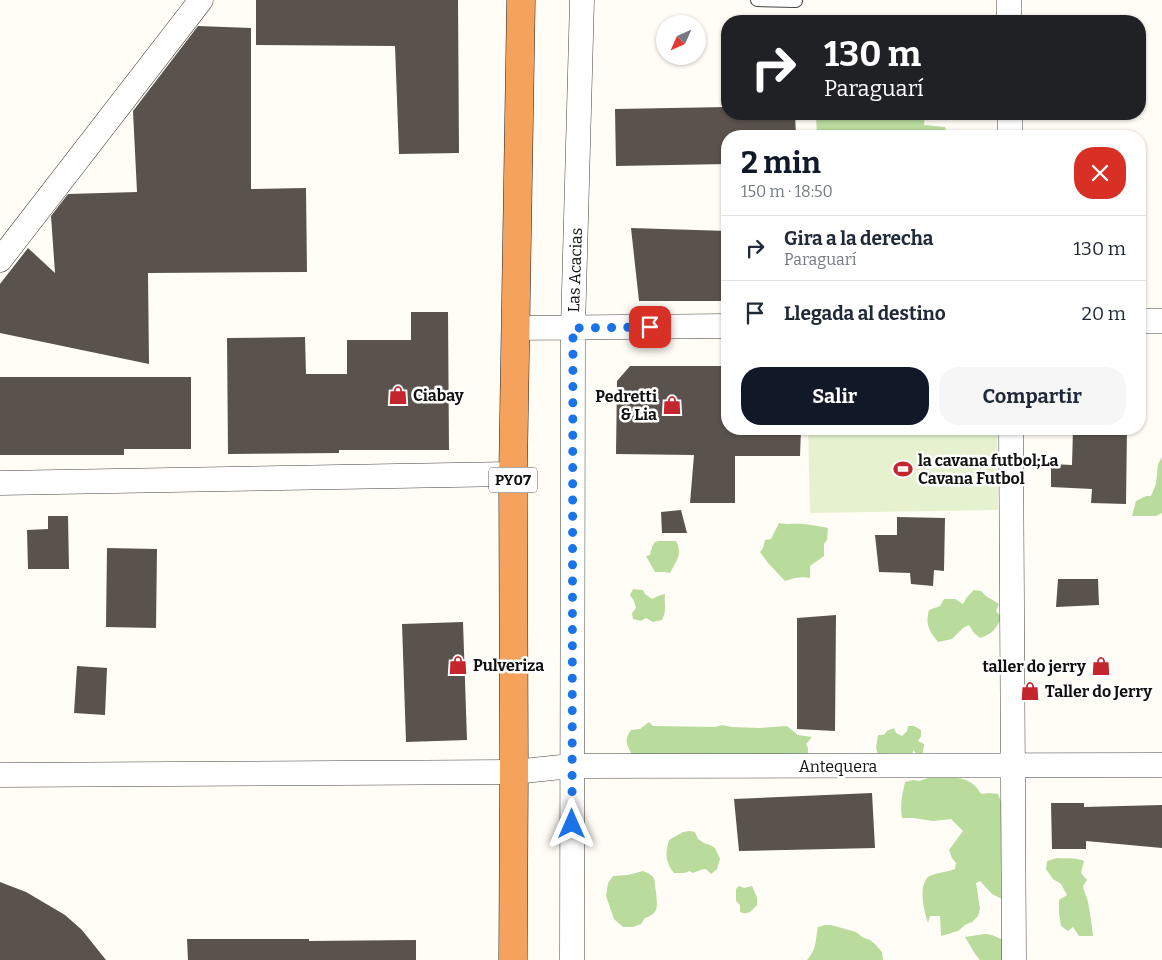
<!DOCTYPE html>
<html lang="es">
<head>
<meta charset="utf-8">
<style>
	:root { --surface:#fff; --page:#f6f6f7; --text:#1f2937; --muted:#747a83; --line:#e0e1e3; --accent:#111827 }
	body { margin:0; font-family:Bitter,serif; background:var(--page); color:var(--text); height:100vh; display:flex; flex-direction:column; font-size:19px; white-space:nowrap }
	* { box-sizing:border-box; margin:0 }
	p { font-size:16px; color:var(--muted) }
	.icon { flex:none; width:28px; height:28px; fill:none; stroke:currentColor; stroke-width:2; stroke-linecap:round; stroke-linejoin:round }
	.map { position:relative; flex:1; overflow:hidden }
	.sheet { position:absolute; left:721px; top:130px; width:425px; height:305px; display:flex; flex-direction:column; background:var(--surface); border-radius:20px; box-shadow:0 1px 4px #0004 }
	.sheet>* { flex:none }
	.hud { position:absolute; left:721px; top:15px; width:425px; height:105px; border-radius:20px; box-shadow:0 1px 4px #0004; background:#202124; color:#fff; overflow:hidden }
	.needle { width:32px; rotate:225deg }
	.controls { position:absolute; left:656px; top:15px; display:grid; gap:10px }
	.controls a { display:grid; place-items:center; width:50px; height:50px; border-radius:50%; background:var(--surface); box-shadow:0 1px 4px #0004; font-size:25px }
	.pin { position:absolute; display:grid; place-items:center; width:42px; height:42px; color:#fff; margin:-21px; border-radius:10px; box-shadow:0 2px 8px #0006 }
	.me { position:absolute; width:55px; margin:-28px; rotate:0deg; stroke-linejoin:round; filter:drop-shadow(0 0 4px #0008) }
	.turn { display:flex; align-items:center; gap:18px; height:105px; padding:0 20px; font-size:22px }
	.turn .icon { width:65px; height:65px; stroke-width:2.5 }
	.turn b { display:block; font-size:35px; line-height:42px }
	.round { display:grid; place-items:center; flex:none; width:52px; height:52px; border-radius:20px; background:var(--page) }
	.head { display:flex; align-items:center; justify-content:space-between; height:85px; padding:0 20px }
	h1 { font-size:30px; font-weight:700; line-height:38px; color:var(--accent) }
	.cta { display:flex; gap:10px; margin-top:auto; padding:10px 20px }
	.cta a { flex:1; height:58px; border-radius:20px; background:var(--accent); color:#fff; font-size:20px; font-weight:700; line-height:58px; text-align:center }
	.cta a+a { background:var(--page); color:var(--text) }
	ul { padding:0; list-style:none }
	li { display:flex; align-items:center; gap:15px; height:65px; padding:0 20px; border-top:1px solid var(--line) }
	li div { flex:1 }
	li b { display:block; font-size:19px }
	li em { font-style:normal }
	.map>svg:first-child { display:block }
	.forest { fill:#b9dc9c }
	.pitch { fill:#e6f2cf }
	.building { fill:#5a524d }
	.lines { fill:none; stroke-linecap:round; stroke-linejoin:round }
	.lane-casing { stroke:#444; stroke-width:14 }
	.street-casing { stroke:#444; stroke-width:25 }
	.highway-casing { stroke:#222; stroke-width:29 }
	.lane { stroke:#fff; stroke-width:12 }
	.street { stroke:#fff; stroke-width:24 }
	.highway { stroke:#f5a25d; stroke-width:28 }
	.route { stroke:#1a73e8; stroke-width:9; stroke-dasharray:0 16.2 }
	.labels { text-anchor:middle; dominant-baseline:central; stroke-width:5; stroke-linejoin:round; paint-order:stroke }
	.shield { fill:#fff; stroke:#585858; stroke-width:1 }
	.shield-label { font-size:15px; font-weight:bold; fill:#111 }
	.street-label { font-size:16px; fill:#111; stroke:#fff }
	.poi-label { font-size:16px; font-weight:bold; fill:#111; stroke:#fff; text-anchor:start }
</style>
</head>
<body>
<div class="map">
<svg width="1162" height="960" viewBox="0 0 1162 960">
	<rect width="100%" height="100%" fill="#fffdf5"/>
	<path class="forest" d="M819 114H925L924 125 945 127 948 136H817L816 115Z
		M1162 457V513L1156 516H1132L1136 501 1146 496H1151L1156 484 1158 464Z
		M779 523C787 525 795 523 803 524 812 525 820 526 828 528L827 540 824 544V556L810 566V578C801 576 794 578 785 581L768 563 760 552 763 548 765 540 771 539Z
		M660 541H676C683 555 676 561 670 573L665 572H655L646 556 650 555 652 547 655 542Z
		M633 589 643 590 645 594 652 599 658 596 665 594C664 605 667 610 662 620L653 622 646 618 641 621 633 619 632 613 636 608 634 601 630 595Z
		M974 590 981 591 986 596 999 604 996 611 1002 618C994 630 994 633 980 638L974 633 969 625 963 628 952 639 938 642C929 631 925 624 929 610L940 606 944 599H955L963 604 967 597Z
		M649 722 653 726 715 727 722 725 732 727 759 728 787 726 798 735 812 737 806 744 808 748V754L635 760C629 748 622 742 631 730L640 729Z
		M908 726H914L921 730V736L918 741 924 744 922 759 913 750 912 759 878 757 876 747 878 735H884L887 731 894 728 896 733 902 736 907 731Z
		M945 774C950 777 952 777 957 778 969 779 976 785 981 794L989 793 998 794 1003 807 1005 903 1002 899 992 894 980 881 976 883 980 909 978 916 972 922 965 925 958 931 941 936 940 916H930L928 923C924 911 918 887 928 877 933 873 948 872 955 869L956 863 952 858 949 850 963 831 951 819 933 821 913 818H902C900 804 902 796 905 782L913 780 920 781C928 777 936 777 945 774Z
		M690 831 695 832 698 839 704 843 710 845 715 848 720 859 717 869 711 874 706 869C701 869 697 872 692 873L690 871 684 873H674C665 861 665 854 669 840L683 832Z
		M1057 858C1067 859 1074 857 1084 861L1081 873 1087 880 1083 886C1084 892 1087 897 1088 902 1090 914 1092 925 1093 936H1079L1073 927 1068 931 1061 926 1059 913V900L1067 895 1061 884 1053 879 1046 869 1047 861Z
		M643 871C657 876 654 880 656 892 657 905 660 913 645 918L641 924 633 927H623L614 919 606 896 608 883 613 876 628 875Z
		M739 886 744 888 752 886C755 893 758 896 757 905 752 910 749 916 740 912V905L736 901V889Z
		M825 925H831L856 932 862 937 870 940 875 944 882 952 883 960H807C817 949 815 941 818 927Z
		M985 934C993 934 997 938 1004 940L1007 960H980L975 954 965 937Z"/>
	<path class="pitch" d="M808 429H997L998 510 810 513Z"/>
	<path class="building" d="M256 0H458L459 153 399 154 395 46 256 45Z
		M198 26 251 28V189L306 188 307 272 148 273 149 364 0 333V284L28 248 55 273 51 216 68 194 137 192 133 111Z
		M728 107V114H795L796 136H728V164L616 166 615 109Z
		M631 228 728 231V301H639Z
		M411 312H448L449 450H339V453L228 454 227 338 305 337 306 374H347V340H411Z
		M630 366H728V429H801L800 456H735V503H690L694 455 616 454 617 381Z
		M0 377H191V449H124V455H0Z
		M1073 429H1127L1126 504 1091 503 1092 489 1051 487V464L1072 465Z
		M681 510 687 533H662L661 512Z
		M48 516H68L69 569H28L27 530 48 529Z
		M897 517 945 518 944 571 934 570 933 586 911 584 910 573 879 572 875 535H897Z
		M107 548 157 549 156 628 106 627Z
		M1058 579H1098L1099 605 1056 607Z
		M836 615 835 731 797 729V618Z
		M463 622 467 740 406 742 402 624Z
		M77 666 107 668 105 715 74 713Z
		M872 793 875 848 739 851 734 799Z
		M1051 803H1084V807L1162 805V848L1086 841V849H1052Z
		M0 882 26 892 65 915 82 930 106 960H0Z
		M187 939H309V941L416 940V960H188Z"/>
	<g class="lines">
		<g class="lane-casing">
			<path id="lane" d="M757 0 796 1"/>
		</g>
		<g class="street-casing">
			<path id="street" d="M1009 0V21
				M1010 114V136
				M0 260 201 0
				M1140 321H1162
				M515 328 728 326
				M1011 429 1014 960
				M0 483 513 474
				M0 775 514 772 571 766 1162 765
				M572 960 573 328 582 0"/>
		</g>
		<g class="highway-casing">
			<path id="highway" d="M513 960 514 772 513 474 521 0"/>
		</g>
		<use href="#lane" class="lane"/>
		<use href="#street" class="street"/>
		<use href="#highway" class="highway"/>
	</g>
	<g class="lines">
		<path class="route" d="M572 824 573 328 650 327"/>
	</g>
	<defs>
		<g id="shop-bare" transform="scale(1.5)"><path d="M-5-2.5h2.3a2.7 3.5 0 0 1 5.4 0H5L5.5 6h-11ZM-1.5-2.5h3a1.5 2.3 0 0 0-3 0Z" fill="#c4262e" stroke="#fff" stroke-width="2.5" paint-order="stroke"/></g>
		<g id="stadium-bare" transform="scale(1.5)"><path d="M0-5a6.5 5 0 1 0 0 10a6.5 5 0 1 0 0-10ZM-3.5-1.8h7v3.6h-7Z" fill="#c4262e" stroke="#fff" stroke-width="2.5" paint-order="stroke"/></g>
	</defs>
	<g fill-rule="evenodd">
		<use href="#shop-bare" x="398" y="395"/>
		<use href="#shop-bare" x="672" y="405"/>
		<use href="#stadium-bare" x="903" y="469"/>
		<use href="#shop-bare" x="458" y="665"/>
		<use href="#shop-bare" x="1101" y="666"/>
		<use href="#shop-bare" x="1030" y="691"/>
	</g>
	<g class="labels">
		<rect class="shield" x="489" y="467.5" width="48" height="25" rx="4"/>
		<g class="shield-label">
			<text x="513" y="480">PY07</text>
		</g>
		<g class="street-label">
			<text transform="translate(575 270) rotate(-88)">Las Acacias</text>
			<text x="838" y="766">Antequera</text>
		</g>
		<g class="poi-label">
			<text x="413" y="395">Ciabay</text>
			<text x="657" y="396" text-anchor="end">Pedretti<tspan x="657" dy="18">&amp; Lia</tspan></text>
			<text x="918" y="460">la cavana futbol;La<tspan x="918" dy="18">Cavana Futbol</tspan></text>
			<text x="473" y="665">Pulveriza</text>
			<text x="1086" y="666" text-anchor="end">taller do jerry</text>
			<text x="1045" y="691">Taller do Jerry</text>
		</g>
	</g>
</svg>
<div class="controls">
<a><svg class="needle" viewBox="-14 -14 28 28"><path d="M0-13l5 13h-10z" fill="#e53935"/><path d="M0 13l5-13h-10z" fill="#747a83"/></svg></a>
</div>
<div class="pin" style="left:650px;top:327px;background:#d93025"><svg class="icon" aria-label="arrive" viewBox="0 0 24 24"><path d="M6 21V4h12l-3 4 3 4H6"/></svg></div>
<svg class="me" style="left:572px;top:824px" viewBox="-20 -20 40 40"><path d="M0-17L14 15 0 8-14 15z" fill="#1a73e8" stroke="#fff" stroke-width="4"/></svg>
<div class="hud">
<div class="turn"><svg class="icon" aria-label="right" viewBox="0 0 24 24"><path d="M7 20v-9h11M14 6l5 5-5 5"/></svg><div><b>130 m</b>Paraguarí</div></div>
</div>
<section class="sheet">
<div class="head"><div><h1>2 min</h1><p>150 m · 18:50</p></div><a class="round" style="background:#d93025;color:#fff"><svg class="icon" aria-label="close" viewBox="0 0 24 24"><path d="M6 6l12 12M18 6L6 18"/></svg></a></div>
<ul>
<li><svg class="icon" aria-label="right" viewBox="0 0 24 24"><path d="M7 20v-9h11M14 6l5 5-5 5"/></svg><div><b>Gira a la derecha</b><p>Paraguarí</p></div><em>130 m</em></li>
<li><svg class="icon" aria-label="arrive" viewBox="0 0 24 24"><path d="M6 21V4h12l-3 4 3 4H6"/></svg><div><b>Llegada al destino</b></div><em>20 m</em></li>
</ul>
<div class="cta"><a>Salir</a><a>Compartir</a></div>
</section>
</div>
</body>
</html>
